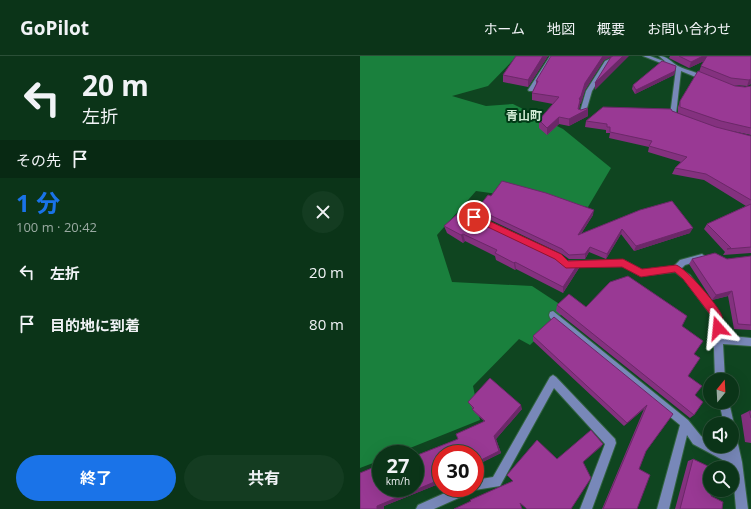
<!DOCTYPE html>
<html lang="ja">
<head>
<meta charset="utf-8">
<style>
	:root { --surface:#0b3418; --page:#143c21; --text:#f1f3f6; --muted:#9aaaa2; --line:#2b4f37; --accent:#1a73e8 }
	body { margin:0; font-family:"Open Sans","Noto Sans JP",sans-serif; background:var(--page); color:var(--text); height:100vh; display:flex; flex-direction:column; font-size:15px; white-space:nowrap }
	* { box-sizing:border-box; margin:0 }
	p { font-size:13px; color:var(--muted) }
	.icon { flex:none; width:22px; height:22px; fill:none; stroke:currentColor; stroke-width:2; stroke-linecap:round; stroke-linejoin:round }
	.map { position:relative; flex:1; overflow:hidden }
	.details { display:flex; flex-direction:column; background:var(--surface); width:360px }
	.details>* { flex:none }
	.hud { background:#0b3418; color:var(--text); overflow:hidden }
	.needle { width:26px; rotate:18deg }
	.buttons { position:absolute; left:343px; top:317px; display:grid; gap:8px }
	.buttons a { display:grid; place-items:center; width:36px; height:36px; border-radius:50%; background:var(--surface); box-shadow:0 4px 16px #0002,0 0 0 1px var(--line); font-size:20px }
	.speed { position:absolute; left:12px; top:389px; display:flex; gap:8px; font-size:20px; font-weight:700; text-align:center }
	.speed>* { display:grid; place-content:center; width:52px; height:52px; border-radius:50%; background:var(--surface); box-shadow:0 4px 16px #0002,0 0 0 1px var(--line); line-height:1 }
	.speed small { font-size:10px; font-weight:400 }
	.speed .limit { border:6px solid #d22; background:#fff; color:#111 }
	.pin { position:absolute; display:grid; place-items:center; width:34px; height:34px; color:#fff; margin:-17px; border:2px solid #fff; border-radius:50%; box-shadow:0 1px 4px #0007 }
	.me { position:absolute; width:44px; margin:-22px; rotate:342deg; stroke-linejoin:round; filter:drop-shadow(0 0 3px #0008) }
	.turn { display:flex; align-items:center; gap:14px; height:84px; padding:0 16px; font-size:18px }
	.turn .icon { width:52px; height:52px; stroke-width:2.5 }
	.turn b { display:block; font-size:28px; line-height:34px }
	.then { display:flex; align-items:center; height:38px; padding:0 16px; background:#0003; gap:8px; font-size:15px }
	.round { display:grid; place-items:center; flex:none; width:42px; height:42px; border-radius:21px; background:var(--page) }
	.summary { display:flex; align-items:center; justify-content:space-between; height:68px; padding:0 16px }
	h1 { font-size:24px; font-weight:700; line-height:30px; color:var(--accent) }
	.primary-button { display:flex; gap:8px; margin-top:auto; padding:8px 16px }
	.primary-button a { flex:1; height:46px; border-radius:24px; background:var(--accent); color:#fff; font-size:16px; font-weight:700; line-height:46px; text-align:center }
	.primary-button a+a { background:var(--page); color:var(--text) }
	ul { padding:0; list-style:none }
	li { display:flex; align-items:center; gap:12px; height:52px; padding:0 16px }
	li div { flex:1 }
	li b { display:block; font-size:15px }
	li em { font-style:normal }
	header { display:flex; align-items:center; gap:24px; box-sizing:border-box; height:56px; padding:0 20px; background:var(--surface); border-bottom:1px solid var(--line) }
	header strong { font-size:19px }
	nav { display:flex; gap:22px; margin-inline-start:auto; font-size:14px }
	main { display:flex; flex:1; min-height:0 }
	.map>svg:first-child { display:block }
	.forest { fill:#1a803d }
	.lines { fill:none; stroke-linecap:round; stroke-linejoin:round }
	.minor-casing { stroke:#326340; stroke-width:2 }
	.minor { fill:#7888b9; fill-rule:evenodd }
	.wall { fill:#84317f }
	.shaded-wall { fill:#6b2868 }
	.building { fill:#993994; stroke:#6b2868 }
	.route { fill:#e11d48; stroke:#92132f }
	.labels { text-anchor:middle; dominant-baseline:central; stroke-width:4; stroke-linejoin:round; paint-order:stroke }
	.far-quarter-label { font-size:12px; font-weight:bold; fill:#d0ebd4; stroke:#013a16 }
</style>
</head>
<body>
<header>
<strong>GoPilot</strong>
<nav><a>ホーム</a><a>地図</a><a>概要</a><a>お問い合わせ</a></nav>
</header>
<main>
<section class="details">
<div class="hud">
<div class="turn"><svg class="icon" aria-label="left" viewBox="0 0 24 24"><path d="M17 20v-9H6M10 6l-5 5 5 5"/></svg><div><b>20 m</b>左折</div></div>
<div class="then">その先<svg class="icon" aria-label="arrive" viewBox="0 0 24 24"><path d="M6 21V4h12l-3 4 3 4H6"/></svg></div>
</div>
<div class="summary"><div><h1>1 分</h1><p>100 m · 20:42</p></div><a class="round"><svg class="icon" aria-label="close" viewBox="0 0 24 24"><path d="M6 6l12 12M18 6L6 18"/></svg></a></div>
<ul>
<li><svg class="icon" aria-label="left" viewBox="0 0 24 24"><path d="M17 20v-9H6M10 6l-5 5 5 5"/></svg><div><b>左折</b></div><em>20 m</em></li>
<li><svg class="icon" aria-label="arrive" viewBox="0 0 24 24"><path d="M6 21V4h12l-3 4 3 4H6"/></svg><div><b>目的地に到着</b></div><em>80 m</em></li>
</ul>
<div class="primary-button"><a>終了</a><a>共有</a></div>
</section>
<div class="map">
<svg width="391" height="453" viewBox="0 0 391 453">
	<rect width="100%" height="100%" fill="#0f4520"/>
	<path class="forest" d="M0 0H157L128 30 92 40 126 50 153 48 203 73 251 112 228 151 116 135 77 179 92 226 172 230 207 253 170 289 159 283 113 330 120 364 35 398H21V404L0 412Z"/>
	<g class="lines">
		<g class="minor-casing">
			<path id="minor" d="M190 0H194L173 35H169L168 34Z
				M256 0H262L249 7 232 35 225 59 220 60 219 59 226 35 245 5Z
				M283 0H290L306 6 299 0C307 0 311 6 318 10 328 15 339 16 348 23L343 24 321 15 316 58 321 60V62H317L310 59 316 13Z
				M342 198 346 201 345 203 325 209 321 213 330 219 360 258 362 279 391 282V290L363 288 365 324H355L353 262 324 223 315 216 281 220 262 210 209 211 206 210 205 208 206 206 209 205 263 204 282 214 314 210 320 204Z
				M193 255 328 364 341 380 350 386V390H358L370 396 368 390H372V378L376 379 382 406 388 453H376L372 409 333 388 327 379 309 453H297L320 369 190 262 189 259 190 256Z
				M193 319 196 321 255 383 256 387 232 453H220L245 388 194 332 140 430 115 434 113 433 112 436 74 453H56L58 449 96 432H115V424L133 421 190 321Z
				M359 346H369L374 368 373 372 372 368H364Z"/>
		</g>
		<use href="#minor" class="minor"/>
	</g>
	<path class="wall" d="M156 0H188L168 31 143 26V19Z
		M253 0 244 4 225 34 221 47 220 48 219 54H221L228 53V60L209 70 199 68 187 79 179 72V64L193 48 172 44V37L176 28V25Z
		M310 0H391V28L387 30 373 29 385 31 391 30V79L358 72 318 57V51L320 45 339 16 341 10 344 5 329 12 309 2Z
		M315 15 314 19 275 38 272 33 273 29Z
		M312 55 356 71 391 80V197L363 199 365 196 344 173 347 168 386 150 344 124 312 118 315 112 321 106 288 96 289 91 249 82 250 77H246V74L225 71 226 65Z
		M131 140 233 159 221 178 280 154 330 177 274 195 261 178 246 203 229 196 225 203H209L202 198 118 158 117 153Z
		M84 170 205 205 219 212 203 237 156 213 155 214 136 204 135 200 105 185 103 187 87 177Z
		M391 200V274L374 273 368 240 352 244 329 208 332 203H367Z
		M197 249 226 251 322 270 334 298 328 320 335 339 334 359 330 362 196 255Z
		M173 280 313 358 286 395 279 413 277 453H242L284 353 264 370 173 285Z
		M108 346 162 353 136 383 141 397 76 429 24 450V453H0L19 414 98 383 124 365 115 357 112 353H113Z
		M389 355H391V387L385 386 381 359Z
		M333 403 351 440 362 453H315L328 405Z"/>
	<path class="shaded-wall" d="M183 0H188L168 31V24Z
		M243 0H253L244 4 225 34 221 47 220 48 218 58 228 53V60L209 70V63L225 27Z
		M263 0H269L235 34V27Z
		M343 0H347L346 4 329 12 331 6Z
		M315 15 314 19 275 38 276 34Z
		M391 23V28L387 30 389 24Z
		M199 61V68L187 79V72Z
		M234 154 233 159 217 184 218 179Z
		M333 172 330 177 274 195 276 190Z
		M262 173 261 178 246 203 247 198Z
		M103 178 105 185 103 187 101 179Z
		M230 191 229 196 225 203V198Z
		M220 205 219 212 203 237V231Z
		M155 206 156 213 155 214 154 207Z
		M372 235 368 240 352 244 356 239Z
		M161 349 162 353 136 383 141 397 115 410V407L134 380Z
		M287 349 284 353 264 370 267 367Z
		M243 388 241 391 222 407 223 406Z
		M12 412 19 414 12 417Z
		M81 423V426L76 429 24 450V453H17V450Z"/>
	<path class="building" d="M156 0H183L168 24 143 19Z
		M191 0H243L225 27 221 40 219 43 220 44 218 53 221 54 227 52 228 53 209 63 199 61 187 72 179 64 199 41 172 37 178 25H176Z
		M253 0H263L235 27 251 1Z
		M319 0H343L331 6Z
		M347 0H391V23L389 24 371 22 341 10Z
		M302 5 316 10 315 15 276 34 273 29Z
		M338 15 375 30 385 31 391 30V72L361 65 320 51V45Z
		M243 51 311 53 312 55 356 71 391 80V144L346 118 315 112 327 101 289 90 292 85 250 76V71H247V68L226 65Z
		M142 125 186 137 234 154 218 179 280 154 312 145 333 172 276 190 262 173 247 198 230 191 225 198 209 199 202 193 117 153 128 139 131 140Z
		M391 148V191L367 193 371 192 347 168Z
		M101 155 194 197 205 205H220L203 231 155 206 154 207 135 197 137 194 103 178 101 179 84 170Z
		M355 197 367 203 391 200V269L378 268 372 235 356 239 332 203Z
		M268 220 327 260 322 270 343 285 334 298 340 302 328 320 342 330 335 339 343 346 334 359 197 249 209 238 226 251 250 226Z
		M194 261 313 358 286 395 279 413 290 419 277 453H243L287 349 267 367 173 280Z
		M130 322 161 349 134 380 139 395 115 407V398H81V423L72 427 17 450V453H0V417L12 412V417L21 413V432H55V400L98 383 96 378 125 365 112 353 114 352 108 346Z
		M389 355H391V362Z
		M231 374 243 388 223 406 231 422 211 453H167L160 447 162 453H94L111 445 110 444 153 425 147 419 177 384 197 403Z
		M333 403 352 412H350V434H353L351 440 363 446 362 453H320Z"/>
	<path class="route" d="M114 158 201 198 208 205 263 203 282 213 316 209C326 212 359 250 362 260 363 264 363 271 361 275L358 276 354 275 353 262 323 223 315 216 281 221 262 211 206 212 195 203 111 163 110 161Z"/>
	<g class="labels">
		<g class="far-quarter-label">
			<text x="164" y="59">青山町</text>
		</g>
	</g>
</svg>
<div class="buttons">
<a><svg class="needle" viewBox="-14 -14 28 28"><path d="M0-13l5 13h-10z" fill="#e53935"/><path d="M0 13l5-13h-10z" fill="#9aaaa2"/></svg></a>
<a><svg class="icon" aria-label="sound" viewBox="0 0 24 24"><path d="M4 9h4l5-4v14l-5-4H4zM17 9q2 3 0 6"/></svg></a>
<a><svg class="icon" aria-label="search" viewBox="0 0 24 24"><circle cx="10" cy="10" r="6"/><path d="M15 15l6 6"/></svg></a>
</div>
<div class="speed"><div>27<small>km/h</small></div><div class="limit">30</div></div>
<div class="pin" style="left:114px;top:161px;background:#d93025"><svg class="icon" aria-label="arrive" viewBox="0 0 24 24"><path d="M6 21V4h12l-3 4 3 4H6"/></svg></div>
<svg class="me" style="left:358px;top:272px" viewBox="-20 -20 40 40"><path d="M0-17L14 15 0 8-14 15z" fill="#e11d48" stroke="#fff" stroke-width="4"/></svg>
</div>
</main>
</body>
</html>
